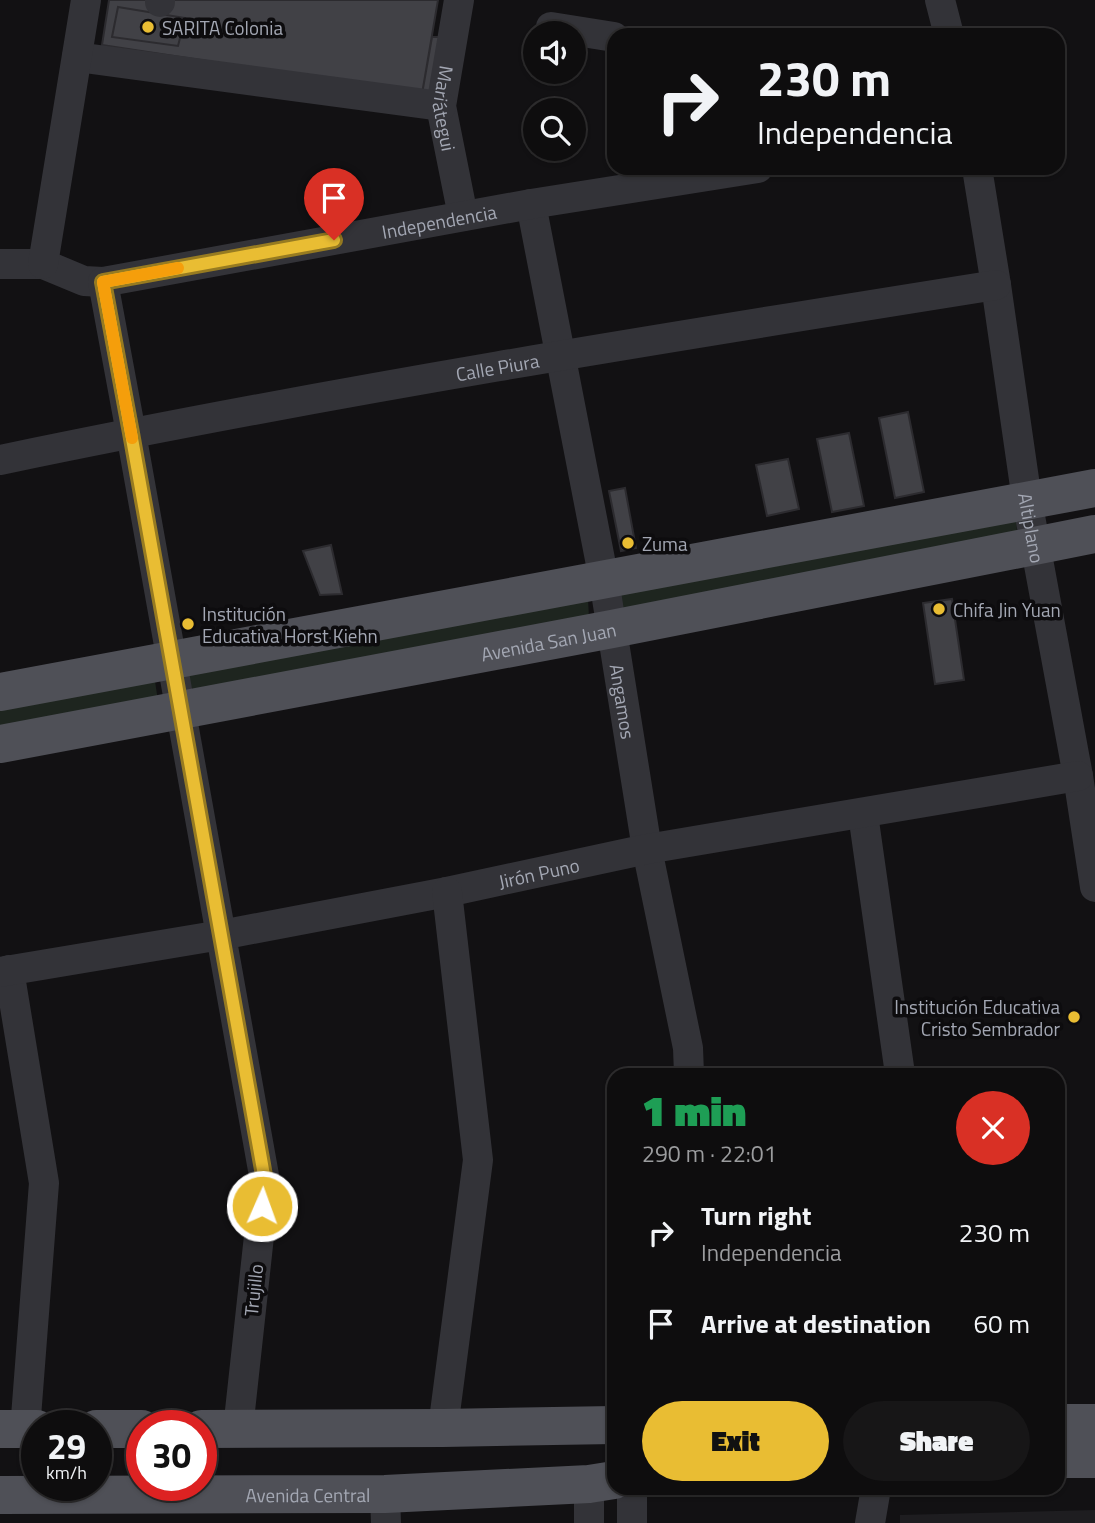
<!DOCTYPE html>
<html lang="en">
<head>
<meta charset="utf-8">
<style>
	:root { --surface:#0e0d0e; --page:#171617; --text:#f1f3f6; --muted:#9b9c9e; --line:#2e2d2e; --accent:#e9bd33 }
	body { margin:0; font-family:"Titillium Web",sans-serif; background:var(--page); color:var(--text); height:100vh; display:flex; flex-direction:column; font-size:26px; white-space:nowrap }
	* { box-sizing:border-box; margin:0 }
	p { font-size:23px; color:var(--muted) }
	.icon { flex:none; width:38px; height:38px; fill:none; stroke:currentColor; stroke-width:2; stroke-linecap:round; stroke-linejoin:round }
	.map { position:relative; flex:1; overflow:hidden }
	.side { position:absolute; left:607px; top:1068px; width:458px; height:427px; display:flex; flex-direction:column; background:var(--surface); border-radius:21px; box-shadow:0 2px 5px #0004,0 0 0 2px var(--line) }
	.side>* { flex:none }
	.guide { position:absolute; left:607px; top:28px; width:458px; height:147px; border-radius:21px; box-shadow:0 2px 5px #0004,0 0 0 2px var(--line); background:#0e0d0e; color:var(--text); overflow:hidden }
	.tools { position:absolute; left:523px; top:21px; display:grid; gap:14px }
	.tools a { display:grid; place-items:center; width:63px; height:63px; border-radius:50%; background:var(--surface); box-shadow:0 2px 5px #0004,0 0 0 2px var(--line); font-size:35px }
	.speed { position:absolute; left:21px; top:1410px; display:flex; gap:14px; font-size:35px; font-weight:700; text-align:center }
	.speed>* { display:grid; place-content:center; width:91px; height:91px; border-radius:50%; background:var(--surface); box-shadow:0 2px 5px #0004,0 0 0 2px var(--line); line-height:1 }
	.speed small { font-size:18px; font-weight:400 }
	.speed .limit { border:10px solid #d22; background:#fff; color:#111 }
	.pin { position:absolute; display:grid; place-items:center; width:60px; height:60px; color:#fff; margin:-72px -30px; border-radius:50% 50% 50% 0; rotate:-45deg; box-shadow:0 0 7px #0007 }
	.pin .icon { rotate:45deg }
	.me { position:absolute; width:77px; margin:-38px; rotate:2deg; stroke-linejoin:round; filter:drop-shadow(0 0 5px #0008) }
	.turn { display:flex; align-items:center; gap:24px; height:147px; padding:0 35px; font-size:32px }
	.turn .icon { width:91px; height:91px; stroke-width:2.5 }
	.turn b { display:block; font-size:49px; line-height:60px }
	.round { display:grid; place-items:center; flex:none; width:74px; height:74px; border-radius:37px; background:var(--page) }
	.overview { display:flex; align-items:center; justify-content:space-between; height:119px; padding:0 35px }
	h1 { font-size:42px; font-weight:800; line-height:52px; color:#1e9e55 }
	.button { display:flex; gap:14px; margin-top:auto; padding:14px 35px }
	.button a { flex:1; height:80px; border-radius:42px; background:var(--accent); color:#111; font-size:28px; font-weight:800; line-height:80px; text-align:center }
	.button a+a { background:var(--page); color:var(--text) }
	ul { padding:0; list-style:none }
	li { display:flex; align-items:center; gap:21px; height:91px; padding:0 35px }
	li div { flex:1 }
	li b { display:block; font-size:26px }
	li em { font-style:normal }
	.map>svg:first-child { display:block }
	.built { fill:#1e1d20 }
	.green { fill:#1e251f }
	.building { fill:#414146; stroke:#2c2b2f; stroke-width:2 }
	.lines { fill:none; stroke-linecap:round; stroke-linejoin:round }
	.minor { stroke:#333338; stroke-width:30 }
	.major { stroke:#4f5057; stroke-width:38 }
	.route-casing { stroke:#977b21; stroke-width:18 }
	.route { stroke:#e9bd33; stroke-width:12 }
	.slow { stroke:#f59e0b; stroke-width:12 }
	.poi-dot { fill:#e9bd33; stroke:#0d0c0e; stroke-width:2.5 }
	.labels { text-anchor:middle; dominant-baseline:central; stroke-width:7; stroke-linejoin:round; paint-order:stroke }
	.poi-label { font-size:19px; fill:#a3a7b3; stroke:#0d0c0e; text-anchor:start }
	.street-label { font-size:19px; fill:#a3a7b3; stroke:#0d0c0e }
</style>
</head>
<body>
<div class="map">
<svg width="1095" height="1523" viewBox="0 0 1095 1523">
	<rect width="100%" height="100%" fill="#121113"/>
	<path class="built" d="M1095 1510V1523H900V1515Z"/>
	<path class="green" d="M1016 513 1017 533 623 610 617 585Z
		M588 599 589 617 198 698 183 673Z
		M155 681 158 701 0 731V704Z"/>
	<path class="building" d="M109 0H438L422 94 102 45Z
		M118 7 185 18 178 46 112 37Z
		M432 37H448L436 95 422 94Z
		M908 412 924 492 895 498 879 418Z
		M849 433 864 506 832 512 817 439Z
		M788 459 799 509 767 516 756 465Z
		M625 488 636 548 621 551 609 491Z
		M331 545 342 594 320 595 303 551Z
		M952 599 964 680 935 684 923 603Z"/>
	<g class="lines">
		<g class="minor">
			<path id="s1" d="M459 0 441 106 463 216"/>
			<path d="M940 0 949 35"/>
			<path d="M160 2V0"/>
			<path d="M551 27 614 37"/>
			<path d="M77 57 441 106"/>
			<path id="s2" d="M977 168 996 285 1027 500 1078 776 1095 887"/>
			<path id="s3" d="M531 204 604 580 647 849 688 1048 689 1074"/>
			<path id="s4" d="M0 264H43L84 281 103 282 531 204 758 168"/>
			<path d="M43 264 86 0"/>
			<path d="M103 282 131 433 265 1181 238 1429"/>
			<path id="s5" d="M0 460C330 391 663 338 996 285"/>
			<path d="M863 814 900 1074"/>
			<path d="M9 970 44 1183 25 1430"/>
			<path id="s6" d="M0 972 221 935 447 892 647 849 1078 776"/>
			<path d="M443 1428 478 1160 447 892"/>
			<path d="M589 1484V1523"/>
			<path d="M632 1488V1523"/>
			<path d="M385 1494 386 1523"/>
			<path d="M870 1523 876 1488"/>
		</g>
		<g class="major">
			<path d="M0 692 1095 488"/>
			<path id="s7" d="M0 744 612 629 1095 534"/>
			<path d="M1059 1423H1095"/>
			<path d="M0 1429H37"/>
			<path d="M96 1429H142"/>
			<path d="M201 1429 443 1428 614 1425"/>
			<path d="M1059 1459H1095"/>
			<path id="s8" d="M0 1495 385 1494 589 1484 614 1480"/>
		</g>
	</g>
	<g class="lines">
		<g class="route-casing">
			<path id="route" d="M262 1206 265 1181 131 433 103 282 334 240"/>
		</g>
		<use href="#route" class="route"/>
		<path class="slow" d="M132 438 103 282 178 268"/>
	</g>
	<g class="poi-dot">
		<circle cx="148" cy="27" r="7"/>
		<circle cx="628" cy="543" r="7"/>
		<circle cx="939" cy="609" r="7"/>
		<circle cx="188" cy="624" r="7"/>
		<circle cx="1074" cy="1017" r="7"/>
	</g>
	<g class="labels">
		<g class="poi-label">
			<text x="162" y="27">SARITA Colonia</text>
			<text x="642" y="543">Zuma</text>
			<text x="953" y="609">Chifa Jin Yuan</text>
			<text x="202" y="613">Institución<tspan x="202" dy="22">Educativa Horst Kiehn</tspan></text>
			<text x="1060" y="1006" text-anchor="end">Institución Educativa<tspan x="1060" dy="22">Cristo Sembrador</tspan></text>
		</g>
		<g class="street-label">
			<text stroke="none"><textPath href="#s1" startOffset="110">Mariátegui</textPath></text>
			<text stroke="none"><textPath href="#s4" startOffset="448">Independencia</textPath></text>
			<text stroke="none"><textPath href="#s5" startOffset="506">Calle Piura</textPath></text>
			<text stroke="none"><textPath href="#s2" startOffset="364">Altiplano</textPath></text>
			<text stroke="none"><textPath href="#s7" startOffset="558">Avenida San Juan</textPath></text>
			<text stroke="none"><textPath href="#s3" startOffset="506">Angamos</textPath></text>
			<text stroke="none"><textPath href="#s6" startOffset="548">Jirón Puno</textPath></text>
			<text transform="translate(253 1290) rotate(-84)">Trujillo</text>
			<text stroke="none"><textPath href="#s8" startOffset="308">Avenida Central</textPath></text>
		</g>
	</g>
</svg>
<div class="tools">
<a><svg class="icon" aria-label="sound" viewBox="0 0 24 24"><path d="M4 9h4l5-4v14l-5-4H4zM17 9q2 3 0 6"/></svg></a>
<a><svg class="icon" aria-label="search" viewBox="0 0 24 24"><circle cx="10" cy="10" r="6"/><path d="M15 15l6 6"/></svg></a>
</div>
<div class="speed"><div>29<small>km/h</small></div><div class="limit">30</div></div>
<div class="pin" style="left:334px;top:240px;background:#d93025"><svg class="icon" aria-label="arrive" viewBox="0 0 24 24"><path d="M6 21V4h12l-3 4 3 4H6"/></svg></div>
<svg class="me" style="left:262px;top:1206px" viewBox="-20 -20 40 40"><circle r="17" fill="#e9bd33" stroke="#fff" stroke-width="3"/><path d="M0-11L8 9 0 5-8 9z" fill="#fff"/></svg>
<div class="guide">
<div class="turn"><svg class="icon" aria-label="right" viewBox="0 0 24 24"><path d="M7 20v-9h11M14 6l5 5-5 5"/></svg><div><b>230 m</b>Independencia</div></div>
</div>
<section class="side">
<div class="overview"><div><h1>1 min</h1><p>290 m · 22:01</p></div><a class="round" style="background:#d93025;color:#fff"><svg class="icon" aria-label="close" viewBox="0 0 24 24"><path d="M6 6l12 12M18 6L6 18"/></svg></a></div>
<ul>
<li><svg class="icon" aria-label="right" viewBox="0 0 24 24"><path d="M7 20v-9h11M14 6l5 5-5 5"/></svg><div><b>Turn right</b><p>Independencia</p></div><em>230 m</em></li>
<li><svg class="icon" aria-label="arrive" viewBox="0 0 24 24"><path d="M6 21V4h12l-3 4 3 4H6"/></svg><div><b>Arrive at destination</b></div><em>60 m</em></li>
</ul>
<div class="button"><a>Exit</a><a>Share</a></div>
</section>
</div>
</body>
</html>
